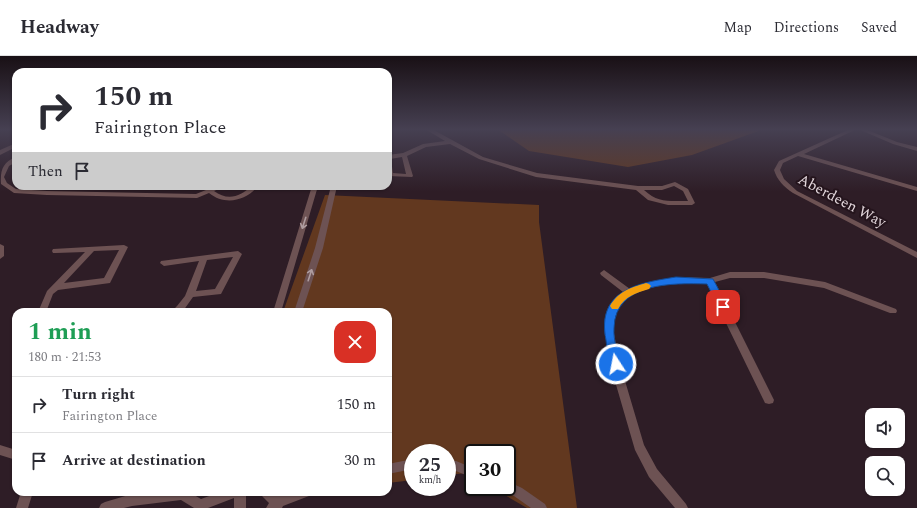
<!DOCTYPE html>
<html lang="en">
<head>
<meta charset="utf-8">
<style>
	:root { --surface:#fff; --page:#f7f7f7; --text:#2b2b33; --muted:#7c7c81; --line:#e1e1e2 }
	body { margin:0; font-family:Spectral,serif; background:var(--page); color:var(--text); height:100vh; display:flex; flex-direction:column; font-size:15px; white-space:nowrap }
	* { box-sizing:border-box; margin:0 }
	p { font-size:13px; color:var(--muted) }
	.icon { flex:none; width:22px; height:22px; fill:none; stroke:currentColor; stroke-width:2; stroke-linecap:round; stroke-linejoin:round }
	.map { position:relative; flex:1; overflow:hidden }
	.details { position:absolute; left:12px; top:252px; width:380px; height:188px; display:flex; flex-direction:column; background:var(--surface); border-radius:12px; box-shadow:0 1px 3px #0004 }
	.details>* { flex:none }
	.banner { position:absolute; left:12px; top:12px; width:380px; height:122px; border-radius:12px; box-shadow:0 1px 3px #0004; background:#fff; color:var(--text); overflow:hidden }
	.fabs { position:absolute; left:865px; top:352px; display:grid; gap:8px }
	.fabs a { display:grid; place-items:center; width:40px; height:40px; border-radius:8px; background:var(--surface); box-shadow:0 1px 3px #0004; font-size:20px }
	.speed { position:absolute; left:404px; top:388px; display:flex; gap:8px; font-size:20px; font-weight:700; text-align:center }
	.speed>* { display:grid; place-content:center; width:52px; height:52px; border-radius:50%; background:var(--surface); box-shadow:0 1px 3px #0004; line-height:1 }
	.speed small { font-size:10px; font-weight:400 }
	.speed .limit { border:2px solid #111; border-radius:6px; background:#fff; color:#111 }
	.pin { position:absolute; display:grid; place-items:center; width:34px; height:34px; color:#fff; margin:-17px; border-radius:8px; box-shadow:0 2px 6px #0006 }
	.me { position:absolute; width:44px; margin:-22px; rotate:349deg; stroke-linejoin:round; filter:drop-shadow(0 0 3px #0008) }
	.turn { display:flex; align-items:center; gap:14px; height:84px; padding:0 16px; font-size:18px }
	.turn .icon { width:52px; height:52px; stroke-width:2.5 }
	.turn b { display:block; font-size:28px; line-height:34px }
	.then { display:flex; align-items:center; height:38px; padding:0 16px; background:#0003; gap:8px; font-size:15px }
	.round { display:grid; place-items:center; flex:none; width:42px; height:42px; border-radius:12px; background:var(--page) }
	.head { display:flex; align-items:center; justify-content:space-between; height:68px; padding:0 16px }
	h1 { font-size:24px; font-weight:700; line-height:30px; color:#1e9e55 }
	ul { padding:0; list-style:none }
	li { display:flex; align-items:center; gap:12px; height:56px; padding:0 16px; border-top:1px solid var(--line) }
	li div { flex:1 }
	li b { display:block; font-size:15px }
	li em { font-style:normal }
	header { display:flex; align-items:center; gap:24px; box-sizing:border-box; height:56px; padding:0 20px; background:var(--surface); border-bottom:1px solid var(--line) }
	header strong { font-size:19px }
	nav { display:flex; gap:22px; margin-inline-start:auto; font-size:14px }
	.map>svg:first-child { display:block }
	.green { fill:#62381f }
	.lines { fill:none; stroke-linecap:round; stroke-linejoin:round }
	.minor { fill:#6d5253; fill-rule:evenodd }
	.oneway { stroke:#ae9c9f }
	.route { fill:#1a73e8; stroke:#114b97 }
	.slow { fill:#f59e0b }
	.labels { text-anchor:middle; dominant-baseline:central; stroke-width:4; stroke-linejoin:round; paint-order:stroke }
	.street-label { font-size:15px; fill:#e4d8dd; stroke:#24141c }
</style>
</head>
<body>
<header>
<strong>Headway</strong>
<nav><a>Map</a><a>Directions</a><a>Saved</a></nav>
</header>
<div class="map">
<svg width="917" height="452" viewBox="0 0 917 452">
	<rect width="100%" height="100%" fill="#2e1d26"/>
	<path class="green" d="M497 73H764L692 99 628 111 529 95Z
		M325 139 539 149V166L577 452H527L491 431H507V397H473V420L467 417 447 419V397H413V424L388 427V256H283Z"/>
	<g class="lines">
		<path class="minor" d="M425 73H432L483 101 537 117 638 130H662L675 126 677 127 688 133 695 147 692 149H668L648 144 636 134 536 121 479 103 450 88 426 91 407 100 413 120 412 121 388 120V99L403 97 423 88 445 85ZM402 101 406 118 393 117 391 104 390 103ZM674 130 683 135 688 145C669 145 658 147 644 134H662Z
			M850 73H857L804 98 917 131V135L798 100 783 107 780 114 784 123 797 135 917 196V202L793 137C784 131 777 124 774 114L779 105Z
			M858 73H865L897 86 917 91V95L893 88Z
			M16 87V91L0 99V94Z
			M16 101V106L9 110 4 121 7 127 16 133 47 135 196 138 216 130H225L214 135C227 145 241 141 251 130H258C246 145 225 150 209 137L197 142 47 139 14 137 1 128C0 114 3 106 16 101Z
			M312 130H318L281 256H273Z
			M331 130H337L323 192 302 256H294L315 192Z
			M0 188 4 190V200L0 203Z
			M124 189 128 191 110 227 58 234 53 238 46 256H38L47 235 85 196 56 197H53L52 195 53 193ZM119 194 104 222 64 227 94 195Z
			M238 195 242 198 221 238 193 241 183 255 171 256 177 250 185 240 199 205 164 210 160 207 161 205ZM233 201 215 233 196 235 207 204Z
			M604 214 630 233 653 225 677 221 710 222 730 216H764L825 226 896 253 897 255 896 257H890L824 232 764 222H730L715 226 774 344 773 347 769 348 765 347 707 228 677 227 654 231 632 238 622 245 615 258 613 273 620 308 644 389 657 413 686 448 688 452H675L649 421 635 394 610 308 605 273 607 258 616 241 623 236 601 219 600 217Z
			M0 389 16 394V404L0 399Z
			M413 403V413L388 418V408Z
			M447 404 456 405 473 412V422L456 415 447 414Z
			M507 425 522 432 545 448 547 452H531L514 440 503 435 501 431H507Z
			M21 436H33L28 452H16Z
			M151 436H189L201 443 220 436H246V452H234V442L208 452H194L181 444 132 450 124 452H99L101 448 105 446 132 438Z
			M260 436H282V439L289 436H311L309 440 283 450 282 452H266L269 447 262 440Z"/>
	</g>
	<defs><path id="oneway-shaft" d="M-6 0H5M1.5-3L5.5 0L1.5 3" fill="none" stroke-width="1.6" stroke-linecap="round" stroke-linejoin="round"/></defs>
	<g class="oneway">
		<use href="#oneway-shaft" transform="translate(304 167) rotate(108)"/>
		<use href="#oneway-shaft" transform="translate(310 219) rotate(-72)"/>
	</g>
	<linearGradient id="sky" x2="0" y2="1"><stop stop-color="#191015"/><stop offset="0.54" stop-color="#464052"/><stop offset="1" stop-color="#464052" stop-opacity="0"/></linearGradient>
	<rect width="917" height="136" fill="url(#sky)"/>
	<path class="route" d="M676 221 713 223 728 251 726 254H720L707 228C673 227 615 226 614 272 613 284 618 297 621 308L619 311 616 313 612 311C608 304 607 293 606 284 596 234 638 227 676 221Z"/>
	<path class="slow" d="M646 227 649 228 651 230 649 233C636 237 625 240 618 253H612L610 250C619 235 630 232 646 227Z"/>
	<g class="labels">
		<g class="street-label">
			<text transform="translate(842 145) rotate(28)">Aberdeen Way</text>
		</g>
	</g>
</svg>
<div class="fabs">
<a><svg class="icon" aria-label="sound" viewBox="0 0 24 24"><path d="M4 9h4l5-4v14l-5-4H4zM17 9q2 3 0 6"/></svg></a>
<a><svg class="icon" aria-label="search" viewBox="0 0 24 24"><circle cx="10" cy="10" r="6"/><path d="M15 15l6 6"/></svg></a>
</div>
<div class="speed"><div>25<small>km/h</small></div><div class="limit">30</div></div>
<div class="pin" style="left:723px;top:251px;background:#d93025"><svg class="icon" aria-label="arrive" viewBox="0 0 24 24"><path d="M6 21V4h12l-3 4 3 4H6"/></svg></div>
<svg class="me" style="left:616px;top:308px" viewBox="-20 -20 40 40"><circle r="17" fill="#1a73e8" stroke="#fff" stroke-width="3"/><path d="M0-11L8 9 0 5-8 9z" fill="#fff"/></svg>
<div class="banner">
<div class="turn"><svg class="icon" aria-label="right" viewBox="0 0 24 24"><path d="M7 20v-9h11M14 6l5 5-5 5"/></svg><div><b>150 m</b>Fairington Place</div></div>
<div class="then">Then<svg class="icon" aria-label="arrive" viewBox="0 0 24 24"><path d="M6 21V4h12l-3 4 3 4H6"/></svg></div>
</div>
<section class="details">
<div class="head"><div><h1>1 min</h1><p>180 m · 21:53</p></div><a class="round" style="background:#d93025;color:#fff"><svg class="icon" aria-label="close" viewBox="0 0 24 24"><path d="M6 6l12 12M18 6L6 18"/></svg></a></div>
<ul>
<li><svg class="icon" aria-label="right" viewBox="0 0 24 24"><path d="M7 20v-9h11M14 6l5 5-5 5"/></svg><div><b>Turn right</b><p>Fairington Place</p></div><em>150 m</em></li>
<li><svg class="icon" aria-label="arrive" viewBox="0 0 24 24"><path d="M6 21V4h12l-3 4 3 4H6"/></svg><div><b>Arrive at destination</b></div><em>30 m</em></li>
</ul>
</section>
</div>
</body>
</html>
